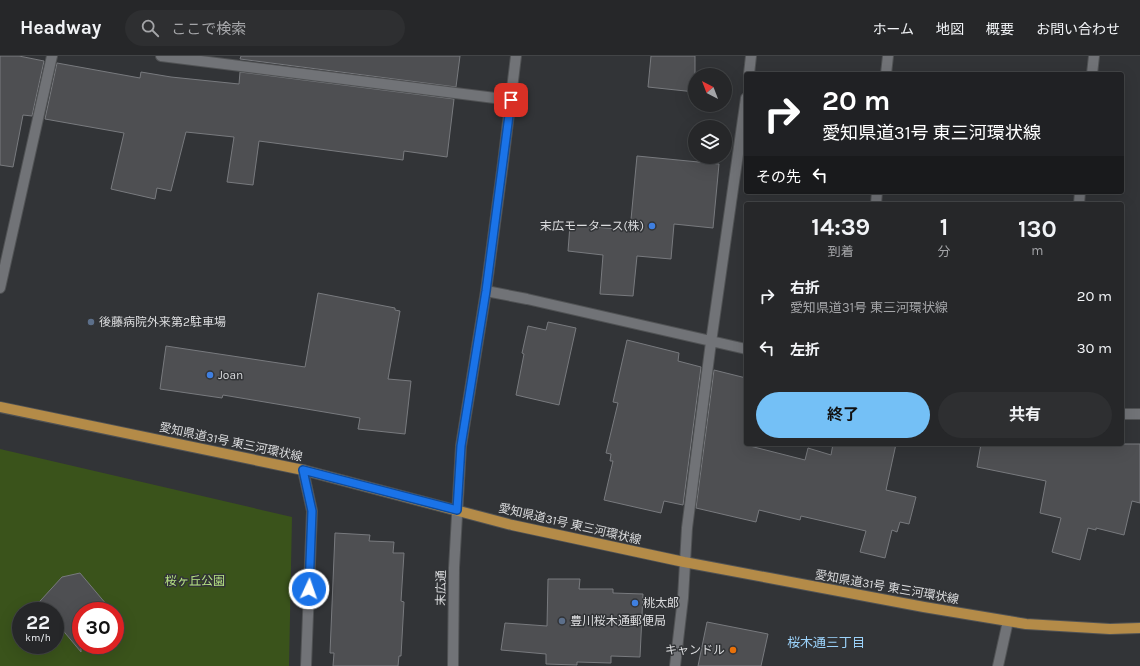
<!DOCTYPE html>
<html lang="ja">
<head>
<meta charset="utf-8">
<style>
	:root { --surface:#262729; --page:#2e2f31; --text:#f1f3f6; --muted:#a4a5a8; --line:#424446; --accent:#74c0f6 }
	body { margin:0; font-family:Karla,"Noto Sans JP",sans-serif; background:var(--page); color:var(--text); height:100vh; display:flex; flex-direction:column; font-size:15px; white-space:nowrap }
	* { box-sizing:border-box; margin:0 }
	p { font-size:13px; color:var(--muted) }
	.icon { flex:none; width:22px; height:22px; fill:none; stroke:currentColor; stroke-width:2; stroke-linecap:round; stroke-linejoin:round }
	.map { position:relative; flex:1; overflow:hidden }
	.sheet { position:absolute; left:744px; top:146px; width:380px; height:244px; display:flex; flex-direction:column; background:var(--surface); border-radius:4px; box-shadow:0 4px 16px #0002,0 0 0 1px var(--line) }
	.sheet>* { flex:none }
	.top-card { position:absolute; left:744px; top:16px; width:380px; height:122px; border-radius:4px; box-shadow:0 4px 16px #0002,0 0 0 1px var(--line); background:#202124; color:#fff; overflow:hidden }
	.needle { width:26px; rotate:318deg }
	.controls { position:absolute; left:688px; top:12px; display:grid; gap:8px }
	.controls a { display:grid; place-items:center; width:44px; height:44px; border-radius:50%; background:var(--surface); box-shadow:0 4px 16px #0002,0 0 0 1px var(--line); font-size:20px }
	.speed { position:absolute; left:12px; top:546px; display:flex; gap:8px; font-size:20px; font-weight:700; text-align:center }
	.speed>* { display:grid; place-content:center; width:52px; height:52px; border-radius:50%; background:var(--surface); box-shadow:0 4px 16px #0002,0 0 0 1px var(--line); line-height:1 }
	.speed small { font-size:10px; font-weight:400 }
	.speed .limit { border:6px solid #d22; background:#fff; color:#111 }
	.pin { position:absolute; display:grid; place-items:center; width:34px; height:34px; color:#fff; margin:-17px; border-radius:8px; box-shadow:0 2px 6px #0006 }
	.me { position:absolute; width:44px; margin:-22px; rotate:3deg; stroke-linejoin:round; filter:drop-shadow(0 0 3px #0008) }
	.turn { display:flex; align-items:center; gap:14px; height:84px; padding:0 12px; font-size:18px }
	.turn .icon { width:52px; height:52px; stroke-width:2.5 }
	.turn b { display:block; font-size:28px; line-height:34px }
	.then { display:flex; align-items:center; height:38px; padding:0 12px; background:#0003; gap:8px; font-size:15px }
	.eta { display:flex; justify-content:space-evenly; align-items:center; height:68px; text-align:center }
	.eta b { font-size:24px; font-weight:700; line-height:28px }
	.primary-button { display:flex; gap:8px; margin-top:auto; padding:8px 12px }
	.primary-button a { flex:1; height:46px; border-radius:24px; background:var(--accent); color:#111; font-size:16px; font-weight:700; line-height:46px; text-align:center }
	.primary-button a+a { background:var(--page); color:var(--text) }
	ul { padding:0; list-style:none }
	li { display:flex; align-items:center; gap:12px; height:52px; padding:0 12px }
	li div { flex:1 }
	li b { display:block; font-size:15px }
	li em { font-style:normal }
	header { display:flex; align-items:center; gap:24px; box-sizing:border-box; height:56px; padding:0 20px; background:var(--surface); border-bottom:1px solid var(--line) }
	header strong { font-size:19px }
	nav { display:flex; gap:22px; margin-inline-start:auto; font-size:14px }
	.search { width:280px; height:36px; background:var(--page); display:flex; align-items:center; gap:10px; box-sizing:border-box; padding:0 14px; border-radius:22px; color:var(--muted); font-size:15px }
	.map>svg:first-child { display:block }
	.green { fill:#3a531b; fill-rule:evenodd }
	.building { fill:#4e4f52; stroke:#787a7e }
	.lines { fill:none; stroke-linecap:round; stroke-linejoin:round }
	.minor-casing { stroke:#505254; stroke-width:12 }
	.tertiary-casing { stroke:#505254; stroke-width:12 }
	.primary-casing { stroke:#505254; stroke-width:12 }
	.minor { stroke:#717377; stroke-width:10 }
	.tertiary { stroke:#717377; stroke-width:10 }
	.primary { stroke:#b48b48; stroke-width:10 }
	.route-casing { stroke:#114b97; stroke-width:10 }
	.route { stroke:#1a73e8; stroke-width:7 }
	.shop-dot { fill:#3f7fe0; stroke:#323437; stroke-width:1.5 }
	.service-dot { fill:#5c6f8a; stroke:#323437; stroke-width:1.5 }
	.food-dot { fill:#e8710a; stroke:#323437; stroke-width:1.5 }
	.labels { text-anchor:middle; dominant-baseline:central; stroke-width:3; stroke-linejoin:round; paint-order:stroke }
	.poi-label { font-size:12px; fill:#dbdcde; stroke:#323437; text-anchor:start }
	.street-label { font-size:12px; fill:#dbdcde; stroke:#323437 }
	.park-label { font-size:12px; fill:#b6e284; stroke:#323437 }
	.neighbourhood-label { font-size:13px; fill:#9bd2fa; stroke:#323437 }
</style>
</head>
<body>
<header>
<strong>Headway</strong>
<div class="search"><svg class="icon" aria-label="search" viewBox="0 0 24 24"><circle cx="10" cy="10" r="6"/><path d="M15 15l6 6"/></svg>ここで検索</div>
<nav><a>ホーム</a><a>地図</a><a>概要</a><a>お問い合わせ</a></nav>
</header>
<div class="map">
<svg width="1140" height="610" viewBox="0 0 1140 610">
	<rect width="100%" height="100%" fill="#323437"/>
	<path class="green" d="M0 393 292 461 289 610H0ZM21 555H55V589H21ZM81 555H115V589H81Z"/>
	<path class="building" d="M0 0H19L44 5 32 60 23 59 13 111 0 109Z
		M241 0H460L456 31 240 3Z
		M651 0H695V36L648 31Z
		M57 7 140 22 141 16 171 21 239 28 240 16 454 43 447 101 404 95 403 104 259 85 253 129 227 126 234 81 186 76 171 135 157 132 155 143 111 133 124 77 45 63Z
		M637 100 719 108 713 172 674 168 671 203 637 200 633 240 600 238 603 199 568 195 570 169 630 174Z
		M318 237 395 252V254L400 255 388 323 411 325 405 378 358 373 360 362 223 339 222 342 160 333 166 290 305 311Z
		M548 266 576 272 559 349 516 339 524 298 522 297 528 270 546 274Z
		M627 284 679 297 678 305 701 311 683 449 664 445 661 457 604 444 613 405H610L611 398 606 397 618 347 613 346Z
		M714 314 746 322V389L805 404 808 392 831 399 833 388H896L886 434 916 441 909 468 900 466 897 476 892 474 885 502 860 496 866 475 801 460 800 464 759 454 756 466 696 452Z
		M981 388H1140V447L1132 445 1124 479 1096 472V474L1088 472 1080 504 1052 496 1061 462 1040 457 1046 425 977 411Z
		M335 477 370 479 369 485 394 486 393 497H404L401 545 404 546 401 600H399L398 610H333L334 597H330Z
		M80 517 112 555H81V596L55 565V555H31L62 521Z
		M548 523H580L579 533H613V537L643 538 640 601 611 600V607L577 606V609L546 608V598L501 594 505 567 547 570Z
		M707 566 768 578 761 610H698Z"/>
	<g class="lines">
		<g class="minor-casing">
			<path id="minor" d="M161 0 511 44
				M749 18 751 0
				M886 18 888 0
				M1092 18 1094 0
				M876 148 877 136
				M1079 148 1080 136
				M0 232 52 0
				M486 235 527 243 746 293
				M1122 358H1140
				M303 414 312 455 306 610
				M675 610 683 542 687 472 711 286 746 42
				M998 610 1008 565"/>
		</g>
		<g class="tertiary-casing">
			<path id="tertiary" d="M453 610 454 512 461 390 486 235 503 107 516 0"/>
		</g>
		<g class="primary-casing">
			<path id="primary" d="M0 351 303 414 512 469 684 506 924 551 1026 568 1110 573 1140 572"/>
		</g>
		<use href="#minor" class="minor"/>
		<use href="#tertiary" class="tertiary"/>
		<use href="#primary" class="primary"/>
	</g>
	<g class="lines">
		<g class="route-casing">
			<path id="route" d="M309 533 312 455 303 414 457 454 461 390 486 235 511 44"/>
		</g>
		<use href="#route" class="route"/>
	</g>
	<g class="shop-dot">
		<circle cx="652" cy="170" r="4"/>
		<circle cx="210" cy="319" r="4"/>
		<circle cx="635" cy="547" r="4"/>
	</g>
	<g class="service-dot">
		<circle cx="91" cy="266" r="4"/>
		<circle cx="562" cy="565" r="4"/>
	</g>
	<circle class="food-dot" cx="733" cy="594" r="4"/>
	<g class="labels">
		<g class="poi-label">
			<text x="644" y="170" text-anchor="end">末広モータース(株)</text>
			<text x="99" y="266">後藤病院外来第2駐車場</text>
			<text x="218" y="319">Joan</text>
			<text x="643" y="547">桃太郎</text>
			<text x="570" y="565">豊川桜木通郵便局</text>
			<text x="725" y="594" text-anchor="end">キャンドル</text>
		</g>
		<g class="street-label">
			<text transform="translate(231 386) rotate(12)">愛知県道31号 東三河環状線</text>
			<text transform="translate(570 468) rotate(13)">愛知県道31号 東三河環状線</text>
			<text transform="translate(887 531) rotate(10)">愛知県道31号 東三河環状線</text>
			<text transform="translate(441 532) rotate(-89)">末広通</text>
		</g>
		<g class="park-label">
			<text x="195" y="525">桜ヶ丘公園</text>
		</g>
		<g class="neighbourhood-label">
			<text x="826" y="586">桜木通三丁目</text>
		</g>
	</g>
</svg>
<div class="controls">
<a><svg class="needle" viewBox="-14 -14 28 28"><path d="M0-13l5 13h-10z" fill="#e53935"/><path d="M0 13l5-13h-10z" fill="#a4a5a8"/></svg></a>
<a><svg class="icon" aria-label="layers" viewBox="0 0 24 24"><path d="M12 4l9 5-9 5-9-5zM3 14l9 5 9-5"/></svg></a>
</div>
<div class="speed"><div>22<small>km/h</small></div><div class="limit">30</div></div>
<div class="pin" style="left:511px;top:44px;background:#d93025"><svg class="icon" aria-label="arrive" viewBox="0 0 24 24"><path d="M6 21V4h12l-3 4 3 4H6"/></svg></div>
<svg class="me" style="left:309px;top:533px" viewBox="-20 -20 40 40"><circle r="17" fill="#1a73e8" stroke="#fff" stroke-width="3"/><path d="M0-11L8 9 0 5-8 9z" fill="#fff"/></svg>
<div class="top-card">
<div class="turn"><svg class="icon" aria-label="right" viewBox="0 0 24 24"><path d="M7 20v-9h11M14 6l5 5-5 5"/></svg><div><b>20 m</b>愛知県道31号 東三河環状線</div></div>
<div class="then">その先<svg class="icon" aria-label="left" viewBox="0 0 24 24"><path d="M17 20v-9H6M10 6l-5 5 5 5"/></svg></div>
</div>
<section class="sheet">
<div class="eta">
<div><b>14:39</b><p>到着</p></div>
<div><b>1</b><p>分</p></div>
<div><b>130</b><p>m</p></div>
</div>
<ul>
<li><svg class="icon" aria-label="right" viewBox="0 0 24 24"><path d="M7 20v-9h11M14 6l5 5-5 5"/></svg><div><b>右折</b><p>愛知県道31号 東三河環状線</p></div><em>20 m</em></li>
<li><svg class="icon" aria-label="left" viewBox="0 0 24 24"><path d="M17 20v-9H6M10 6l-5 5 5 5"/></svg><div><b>左折</b></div><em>30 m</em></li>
</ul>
<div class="primary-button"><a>終了</a><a>共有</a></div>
</section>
</div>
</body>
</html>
